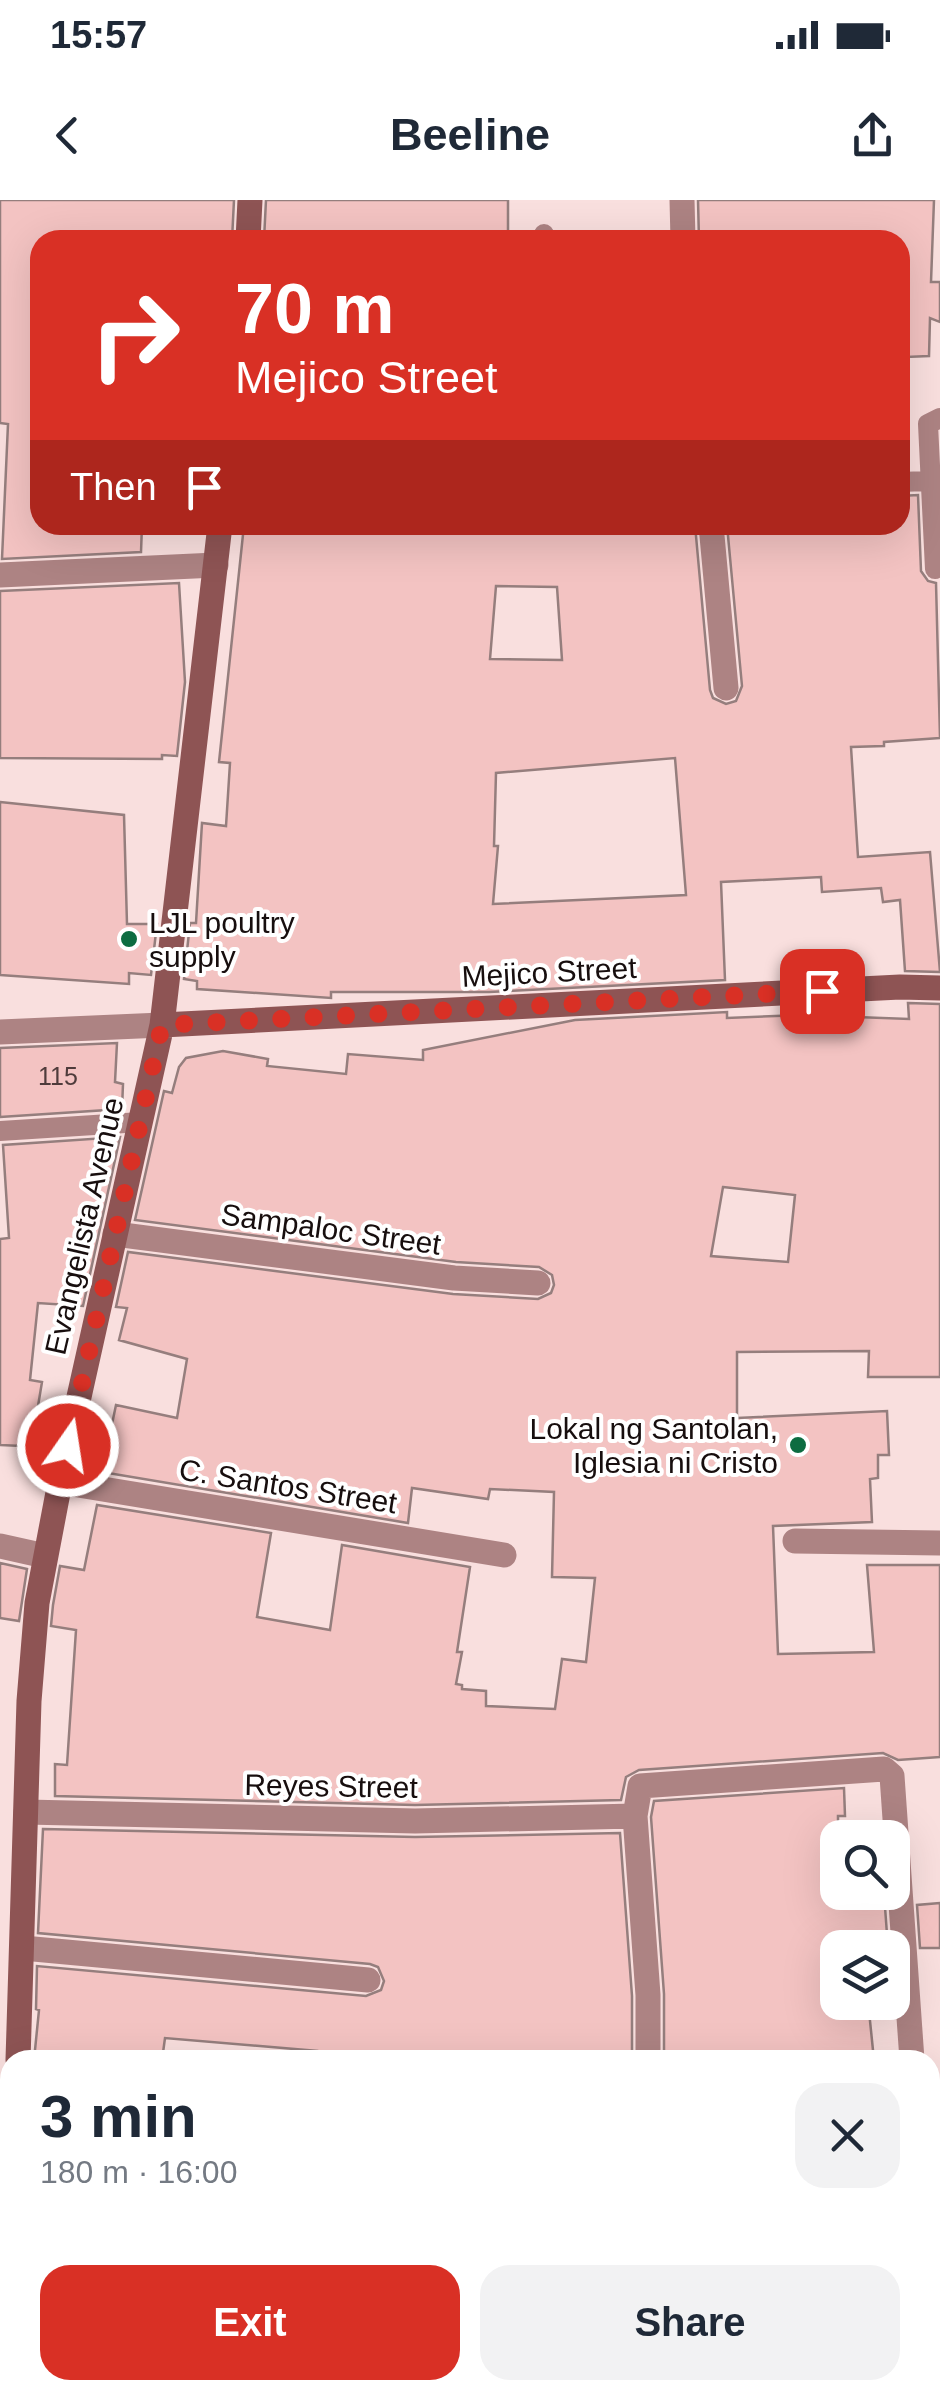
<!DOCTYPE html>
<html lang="en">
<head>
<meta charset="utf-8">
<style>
	:root { --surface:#fff; --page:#f2f2f3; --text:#1f2937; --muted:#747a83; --accent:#d93025 }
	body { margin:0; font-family:Arial,sans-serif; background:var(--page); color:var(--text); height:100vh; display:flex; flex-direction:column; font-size:38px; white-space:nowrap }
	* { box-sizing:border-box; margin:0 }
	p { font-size:32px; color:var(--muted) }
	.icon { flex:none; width:55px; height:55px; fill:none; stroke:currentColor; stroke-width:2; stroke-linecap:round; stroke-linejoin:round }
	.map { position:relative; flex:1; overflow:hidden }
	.drawer { position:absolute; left:0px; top:1850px; width:940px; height:350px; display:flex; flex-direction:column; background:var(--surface); border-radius:30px 30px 0 0; box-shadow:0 10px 40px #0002 }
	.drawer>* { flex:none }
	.top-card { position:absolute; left:30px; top:30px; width:880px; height:305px; border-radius:30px; box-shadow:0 10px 40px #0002; background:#d93025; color:#fff; overflow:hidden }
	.buttons { position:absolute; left:820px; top:1620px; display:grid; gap:20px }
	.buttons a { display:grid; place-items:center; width:90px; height:90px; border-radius:20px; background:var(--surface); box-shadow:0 10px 40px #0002; font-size:50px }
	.pin { position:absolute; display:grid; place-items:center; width:85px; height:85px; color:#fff; margin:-42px; border-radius:20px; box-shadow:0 5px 15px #0006 }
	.me { position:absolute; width:110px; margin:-55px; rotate:13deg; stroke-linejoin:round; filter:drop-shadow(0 0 8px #0008) }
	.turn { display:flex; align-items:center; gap:35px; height:210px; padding:0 40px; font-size:45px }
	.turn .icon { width:130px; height:130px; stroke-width:2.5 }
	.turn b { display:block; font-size:70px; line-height:85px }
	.then { display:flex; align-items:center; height:95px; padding:0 40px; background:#0003; gap:20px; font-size:38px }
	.round { display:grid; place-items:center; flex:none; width:105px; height:105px; border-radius:30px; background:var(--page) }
	.overview { display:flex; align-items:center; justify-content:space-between; height:170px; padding:0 40px }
	h1 { font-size:60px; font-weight:600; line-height:75px }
	.button { display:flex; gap:20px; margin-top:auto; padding:20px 40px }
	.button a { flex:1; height:115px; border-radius:30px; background:var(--accent); color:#fff; font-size:40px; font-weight:600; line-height:115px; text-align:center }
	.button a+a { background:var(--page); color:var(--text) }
	.status { display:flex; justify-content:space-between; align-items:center; height:70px; padding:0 50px; background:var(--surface); direction:ltr }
	.status svg { height:28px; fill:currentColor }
	header { display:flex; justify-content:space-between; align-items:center; height:130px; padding:0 40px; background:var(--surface); font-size:45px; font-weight:600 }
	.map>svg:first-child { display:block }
	.building { fill:#f3c3c2; stroke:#957e7d; stroke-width:2.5; fill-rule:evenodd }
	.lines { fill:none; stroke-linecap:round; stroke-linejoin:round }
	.lane { stroke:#ad8383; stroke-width:20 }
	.street { stroke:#ad8383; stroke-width:25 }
	.secondary { stroke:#8e5454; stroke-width:25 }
	.route { stroke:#d93025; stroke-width:18; stroke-dasharray:0 32.4 }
	.poi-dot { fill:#0d6c41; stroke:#fff; stroke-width:4 }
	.labels { text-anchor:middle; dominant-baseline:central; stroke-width:8; stroke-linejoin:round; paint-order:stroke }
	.number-label { font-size:25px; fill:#4e3b3b }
	.poi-label { font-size:30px; fill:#170e0e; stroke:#fff; text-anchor:start }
	.street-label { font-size:30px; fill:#170e0e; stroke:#fff }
</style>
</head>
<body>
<div class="status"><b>15:57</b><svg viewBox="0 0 49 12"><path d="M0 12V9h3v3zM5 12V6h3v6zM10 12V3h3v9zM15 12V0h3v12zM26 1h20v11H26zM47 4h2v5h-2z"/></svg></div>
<header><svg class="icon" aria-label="back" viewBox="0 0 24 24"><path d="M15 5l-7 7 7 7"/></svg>Beeline<svg class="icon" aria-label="share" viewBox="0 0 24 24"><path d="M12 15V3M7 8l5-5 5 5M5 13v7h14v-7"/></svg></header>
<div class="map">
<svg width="940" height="2200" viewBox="0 0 940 2200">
	<rect width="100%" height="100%" fill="#f9dfde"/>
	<path class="building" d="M0 0H234L232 40H40V325H142L141 352 2 359 8 224 0 223Z
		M266 0H508V40H264Z
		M698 0H934L931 82H940V122L930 118 929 156 906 157 903 108 900 107V40H699Z
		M918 295 921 371 928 381 936 383 940 538 884 542V546L851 547 858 657 930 652 940 772 905 771 900 700 883 702 881 688 822 692 821 677 721 682 725 780 489 792H331V798L197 789V781L184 779 190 723H196L202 623 226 626 230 563 219 562 244 325 363 329 364 325H695L710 490 713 498 726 504 736 501 742 486 727 325H900V296ZM496 386 557 387 562 460 490 459ZM675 558 686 695 493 704 498 646H494L496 573Z
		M179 383 185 482 177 556 162 555V559L0 558V391Z
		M0 602 124 615 127 724H157L151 775 129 773V784L0 775Z
		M908 803 940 804V1177H868L869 1151 737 1152V1218L887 1211 889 1255H878V1278L870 1279 872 1322 773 1326 778 1454 874 1452 867 1365H940V1557L898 1560 883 1553 639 1570 626 1577 621 1600 415 1605 55 1596V1564L67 1565 76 1430 51 1426 53 1405 60 1366 84 1370 97 1305 271 1333 257 1417 330 1430 342 1345 470 1367 457 1452H462L456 1484 462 1485V1489L486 1491V1506L555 1509 562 1459 586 1462 595 1378 552 1377 554 1292 490 1289 488 1299 412 1288 408 1323 102 1272 116 1205 177 1218 187 1159 119 1140 127 1108 116 1107 128 1052 453 1094 538 1099 551 1093 554 1085 552 1075 539 1067 456 1062 135 1020 164 891 172 893 179 867 186 858 223 851 268 859 267 866 346 874 348 854 423 860V850L575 820 727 812V818L802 815 909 819ZM723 987 795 995 788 1062 711 1056Z
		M117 843 115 882 123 884 122 909 0 917V848Z
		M120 937 83 1106 38 1103 30 1180 42 1182 35 1224 25 1222 22 1246 0 1245V1039L9 1038 3 945Z
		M0 1363 27 1369 19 1421 0 1418Z
		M844 1588 845 1616H838V1692H874L875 1708 885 1707 888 1748H838V1802H853L854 1812 869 1811 874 1860H664V1794L651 1617 654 1601Z
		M43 1629 415 1637 620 1633 632 1796V1860H586V1855L478 1854V1860H316L317 1851 165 1838 162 1860H34L39 1810 36 1809 37 1766 366 1796 381 1790 384 1781 378 1767 370 1764 38 1733Z
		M940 1703V1748H920L917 1705Z"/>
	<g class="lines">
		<path class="lane" d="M544 34V40
			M900 282 928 281
			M935 369 928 224 940 218
			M0 931 141 922
			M238 2190 240 2200"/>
		<path class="street" d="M682 0 683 40
			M711 325 726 488
			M0 375 216 365
			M0 832 162 825
			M115 1034 454 1078 538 1083
			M60 1282 504 1355
			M795 1341 940 1343
			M0 1346 45 1356
			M26 1612 415 1621 635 1616
			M23 1748 368 1780
			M648 1860V1795L635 1616 640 1586 884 1569 892 1576 912 1860
			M0 2126 10 2125"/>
		<path class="secondary" d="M248 40 250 0
			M162 825 900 787 940 788
			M18 1860 29 1501 37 1403 60 1282 162 825 220 325
			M930 2108 940 2110
			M930 2186 940 2185
			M771 2190 806 2200 893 2190"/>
	</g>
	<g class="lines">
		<path class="route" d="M68 1246 162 825 822 791"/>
	</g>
	<g class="poi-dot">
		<circle cx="129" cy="739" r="10"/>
		<circle cx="798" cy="1245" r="10"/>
	</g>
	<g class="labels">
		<g class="number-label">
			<text x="58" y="876">115</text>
		</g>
		<g class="poi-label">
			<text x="149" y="722">LJL poultry<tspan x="149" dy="34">supply</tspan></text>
			<text x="778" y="1228" text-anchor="end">Lokal ng Santolan,<tspan x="778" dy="34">Iglesia ni Cristo</tspan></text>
		</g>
		<g class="street-label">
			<text transform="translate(549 772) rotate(-3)">Mejico Street</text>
			<text transform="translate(84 1026) rotate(-77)">Evangelista Avenue</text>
			<text transform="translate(331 1029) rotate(8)">Sampaloc Street</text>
			<text transform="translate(288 1286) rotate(9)">C. Santos Street</text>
			<text transform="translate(331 1586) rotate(1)">Reyes Street</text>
		</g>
	</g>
</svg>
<div class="buttons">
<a><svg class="icon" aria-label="search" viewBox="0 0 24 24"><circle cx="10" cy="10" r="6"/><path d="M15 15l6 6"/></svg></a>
<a><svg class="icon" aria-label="layers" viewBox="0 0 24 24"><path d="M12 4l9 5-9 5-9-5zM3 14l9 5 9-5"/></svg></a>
</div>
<div class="pin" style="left:822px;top:791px;background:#d93025"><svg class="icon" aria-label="arrive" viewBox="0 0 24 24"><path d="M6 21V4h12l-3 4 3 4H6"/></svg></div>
<svg class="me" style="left:68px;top:1246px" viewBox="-20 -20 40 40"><circle r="17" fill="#d93025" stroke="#fff" stroke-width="3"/><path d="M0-11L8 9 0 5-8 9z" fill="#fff"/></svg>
<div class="top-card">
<div class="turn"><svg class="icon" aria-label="right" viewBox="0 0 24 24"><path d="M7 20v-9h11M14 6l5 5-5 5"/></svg><div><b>70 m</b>Mejico Street</div></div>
<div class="then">Then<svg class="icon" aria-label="arrive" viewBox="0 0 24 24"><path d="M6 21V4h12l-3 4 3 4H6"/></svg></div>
</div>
<section class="drawer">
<div class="overview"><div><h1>3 min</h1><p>180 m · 16:00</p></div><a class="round"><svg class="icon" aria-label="close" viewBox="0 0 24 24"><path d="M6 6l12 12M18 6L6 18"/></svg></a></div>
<div class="button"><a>Exit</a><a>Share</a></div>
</section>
</div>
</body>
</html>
